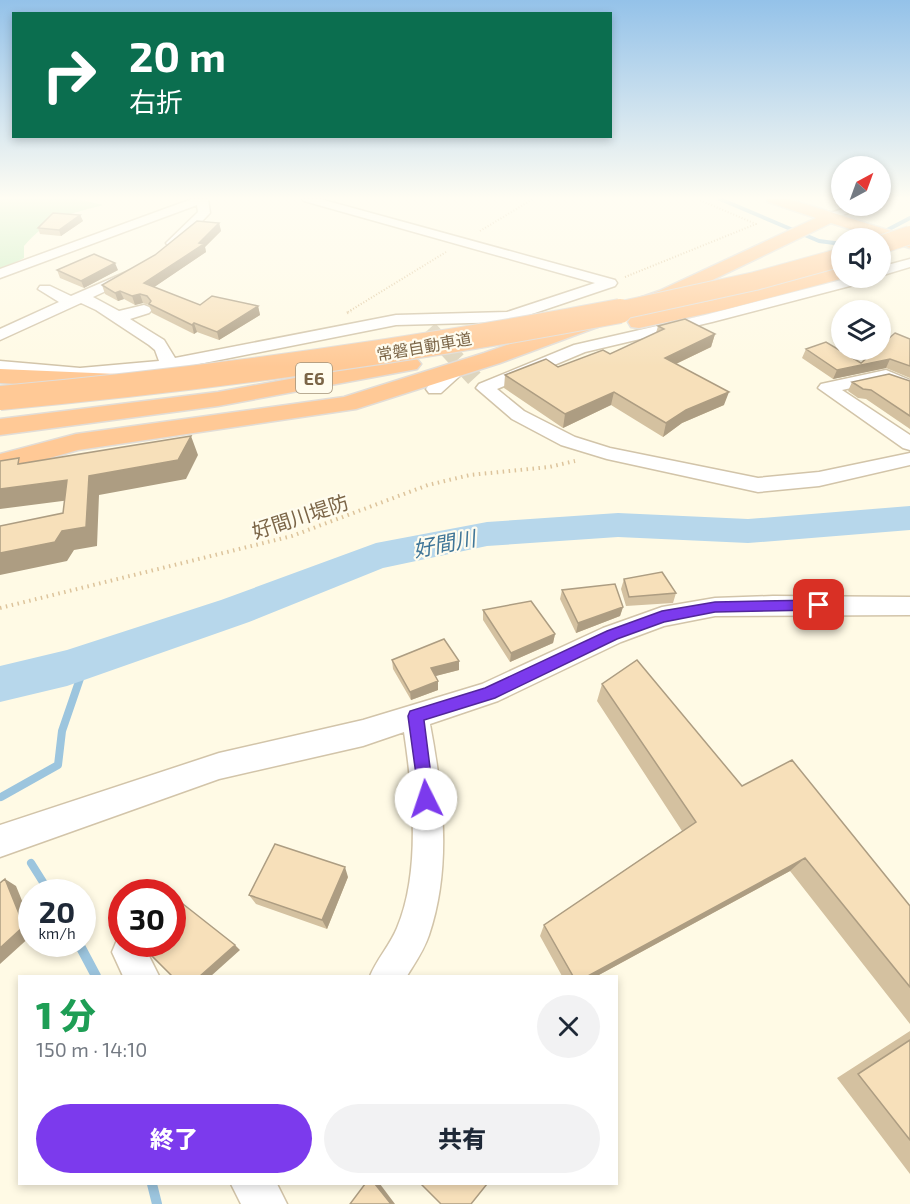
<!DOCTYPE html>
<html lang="ja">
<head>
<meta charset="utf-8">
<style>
	:root { --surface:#fff; --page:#f2f2f3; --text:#1f2937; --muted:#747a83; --accent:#7c3aed }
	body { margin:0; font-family:"Exo 2","Noto Sans JP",sans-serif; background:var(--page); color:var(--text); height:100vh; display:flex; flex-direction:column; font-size:22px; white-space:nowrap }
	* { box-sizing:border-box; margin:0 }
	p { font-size:20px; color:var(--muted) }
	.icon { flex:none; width:33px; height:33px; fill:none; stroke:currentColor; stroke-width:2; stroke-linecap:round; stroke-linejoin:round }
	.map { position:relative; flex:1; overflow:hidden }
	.side { position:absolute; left:18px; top:975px; width:600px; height:210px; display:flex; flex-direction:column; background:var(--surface); border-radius:0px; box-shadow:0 3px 9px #0003 }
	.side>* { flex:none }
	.top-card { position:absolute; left:12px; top:12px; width:600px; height:126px; border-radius:0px; box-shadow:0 3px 9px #0003; background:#0b6e4f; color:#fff; overflow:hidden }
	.needle { width:39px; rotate:41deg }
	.controls { position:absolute; left:831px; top:156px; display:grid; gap:12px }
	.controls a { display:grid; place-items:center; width:60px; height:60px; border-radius:50%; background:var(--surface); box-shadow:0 3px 9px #0003; font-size:30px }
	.speed { position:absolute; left:18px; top:879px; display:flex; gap:12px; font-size:30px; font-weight:700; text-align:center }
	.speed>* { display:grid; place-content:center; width:78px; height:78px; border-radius:50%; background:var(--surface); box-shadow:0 3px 9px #0003; line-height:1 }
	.speed small { font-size:15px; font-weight:400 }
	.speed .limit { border:9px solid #d22; background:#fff; color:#111 }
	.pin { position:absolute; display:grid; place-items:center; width:51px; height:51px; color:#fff; margin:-26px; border-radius:12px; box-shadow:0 3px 9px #0006 }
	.me { position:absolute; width:66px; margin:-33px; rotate:356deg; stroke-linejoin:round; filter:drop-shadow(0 0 4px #0008) }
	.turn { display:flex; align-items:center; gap:21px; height:126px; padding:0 18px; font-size:27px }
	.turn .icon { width:78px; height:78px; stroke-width:2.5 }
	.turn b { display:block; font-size:42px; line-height:51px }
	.round { display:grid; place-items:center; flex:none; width:63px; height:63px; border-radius:32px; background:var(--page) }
	.summary { display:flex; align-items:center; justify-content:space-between; height:102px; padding:0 18px }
	h1 { font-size:36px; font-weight:800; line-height:45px; color:#1e9e55 }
	.cta { display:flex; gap:12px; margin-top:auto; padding:12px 18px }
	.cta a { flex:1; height:69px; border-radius:36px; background:var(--accent); color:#fff; font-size:24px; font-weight:800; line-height:69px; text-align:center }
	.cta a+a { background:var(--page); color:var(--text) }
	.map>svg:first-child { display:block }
	.green { fill:#c9eec1 }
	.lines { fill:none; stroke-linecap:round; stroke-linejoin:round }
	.stream-far2 { stroke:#9cc5de; stroke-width:4 }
	.stream-far1 { stroke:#9cc5de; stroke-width:8 }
	.stream { stroke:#9cc5de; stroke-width:10 }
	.river { fill:#b7d7eb; fill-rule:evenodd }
	.minor-tunnel { stroke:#ded5be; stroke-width:17; stroke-dasharray:17 8; stroke-linecap:butt }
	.minor-casing { stroke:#d2c4a9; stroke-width:3 }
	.highway-casing { stroke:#e2ddd7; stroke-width:3 }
	.path-far2 { stroke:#ddc49c; stroke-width:2; stroke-dasharray:1 2; stroke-linecap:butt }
	.path-far1 { stroke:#ddc49c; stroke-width:3; stroke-dasharray:1 3; stroke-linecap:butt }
	.path { stroke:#ddc49c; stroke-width:4; stroke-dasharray:1.5 4.5; stroke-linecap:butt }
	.minor { fill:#fff; fill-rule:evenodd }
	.highway { fill:#ffc996; fill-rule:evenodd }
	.highway-bridge-far1-casing { stroke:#e2ddd7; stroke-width:20; stroke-linecap:butt }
	.highway-bridge-casing { stroke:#e2ddd7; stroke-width:26; stroke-linecap:butt }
	.highway-bridge-far1 { stroke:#ffc996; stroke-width:18 }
	.highway-bridge { stroke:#ffc996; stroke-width:24 }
	.wall { fill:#d4c1a0 }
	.shaded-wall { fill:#ad9d82 }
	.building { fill:#f7e0ba; stroke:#ad9d82; stroke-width:1.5 }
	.route { fill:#7c3aed; stroke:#51269a; stroke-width:1.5 }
	.labels { text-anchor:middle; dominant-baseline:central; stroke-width:4.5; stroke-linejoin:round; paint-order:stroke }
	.far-street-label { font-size:16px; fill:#7b6547; stroke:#fffcee }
	.shield { fill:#fffcee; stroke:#a39279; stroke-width:1.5 }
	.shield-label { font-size:18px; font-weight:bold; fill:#7b6547 }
	.street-label { font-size:20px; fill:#7b6547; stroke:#fffcee }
	.water-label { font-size:21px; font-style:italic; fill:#407698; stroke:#fffcee }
</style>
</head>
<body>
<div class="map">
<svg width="910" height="1204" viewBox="0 0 910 1204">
	<rect width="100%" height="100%" fill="#fffae5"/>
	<path class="green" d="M0 199H77L103 205C69 214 48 218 24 246V258L0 270Z"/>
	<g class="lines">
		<path class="stream-far2" d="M720 199 819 241 842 244
			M872 238 910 218"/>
		<path class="stream-far1" d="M1 797 58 765 62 731 86 661
			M31 863 48 890"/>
		<path class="stream" d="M47 888 49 892
			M79 944 96 976
			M152 1184 157 1204"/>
		<path class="river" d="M910 506V530L748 543 618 537 487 546 383 568 249 622 67 686 0 702V666L67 650 221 600 376 543 487 522 618 513 748 519Z"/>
		<path class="minor-tunnel" d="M429 329 475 379"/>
		<g class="minor-casing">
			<path id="minor" d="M192 199H208L210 213 178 246H168L166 243 198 212 197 205 0 278V269Z
				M302 199H320L615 280 617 283 615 286 508 322 396 325 169 370 80 378 0 371V361L80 368 159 361 155 350 149 345 96 310 81 303 0 340V329L59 302 38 289 40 286H50L71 296 131 270 136 271 138 274 136 277 93 297 119 311 144 305 149 307 152 310 149 313 130 319 164 340 175 358 396 315 507 312 595 283 304 201Z
				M880 199H890L880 203Z
				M850 206H867L829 220 823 216Z
				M910 259V267L880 276V267Z
				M849 278H871L869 281 712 322 585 352 497 389 524 411 575 437 610 448 758 478 819 472 910 453V465L819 486 758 492 607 459 561 445 512 419 476 388 479 384 574 345 705 315Z
				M457 364 463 365 465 369 463 373 441 393H429L426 389 429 385 451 365Z
				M886 370 910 380V391L884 381 842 390 910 435V450L903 448 818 388 821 384Z
				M773 596 910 597V615L715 616 664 626 621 642 498 701 430 724C443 793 452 867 429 935 424 950 415 963 407 976H370C377 959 390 945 397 928 421 871 413 792 404 732L363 746 219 779 0 857V825L219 753 363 720 482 684 603 628 662 607 715 598Z
				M122 938V944H143L159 976H123L112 952 117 940Z
				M231 1184H277L287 1204H241Z"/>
		</g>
		<g class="highway-casing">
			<path id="highway" d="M766 199H789L910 237V248L831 223 673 299 500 363 356 409 78 450 0 472V454L76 434 344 397 484 353 659 291 816 218 768 202Z
				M842 266V278H844L723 310 639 328 631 327 628 322 631 317 714 300Z
				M409 357 417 359 421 364 417 369 218 406 0 435V419L218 392Z
				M0 369 117 374 121 379 117 384C81 393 37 385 0 383Z"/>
		</g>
		<path class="path-far2" d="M480 231 533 199
			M625 277 756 224 697 199
			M348 312 446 252"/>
		<path class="path-far1" d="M347 313 351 311"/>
		<path class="path" d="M0 608 292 536 428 485 470 475 549 467 575 461"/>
		<use href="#minor" class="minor"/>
		<use href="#highway" class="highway"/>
		<g class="highway-bridge-far1-casing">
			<path id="highway-bridge-far1" d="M880 245 910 235
				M613 312 755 281 842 257"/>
		</g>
		<g class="highway-bridge-casing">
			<path id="highway-bridge" d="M0 398C208 379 415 350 620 311"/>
		</g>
		<use href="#highway-bridge-far1" class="highway-bridge-far1"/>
		<use href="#highway-bridge" class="highway-bridge"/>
	</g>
	<path class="wall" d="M80 215 83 221 61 236 40 234 38 228Z
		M219 223 221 231 205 247 206 252 154 287 200 305 258 306 260 315 219 340 197 332 194 334 152 313 149 305 143 303 135 305 124 299 118 301 105 294 102 285 155 255Z
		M57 270H118L84 288 60 278Z
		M658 326 715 334 711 347 676 364 724 405 682 423 663 437 611 405 563 428 504 388 505 375 558 367 610 354 656 333Z
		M910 339V378L886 368 833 379 802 358 806 349 861 363Z
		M910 381V429L866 399 858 398 848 391 852 382Z
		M624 579 676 593 673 603 626 606 621 589Z
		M562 590 623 607 620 616 576 633 560 599Z
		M483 610 555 634 553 643 510 662 483 620Z
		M392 660 459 661V670L435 676 438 690 411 700 393 669Z
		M602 684 742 786 910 906V1024L790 871 597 976H562L540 936 544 925 682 831 597 701Z
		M348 877 327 929 256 904 249 895Z
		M910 1031V1174L837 1078Z"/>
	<path class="shaded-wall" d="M80 215 83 221 61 236 59 230Z
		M219 223 221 231 205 247 206 252 147 292 144 283 199 243Z
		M115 263 118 270 84 288 81 281Z
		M120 291 124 299 118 301 115 293Z
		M140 294 143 303 135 305 132 296Z
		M258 306 260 315 219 340 217 332Z
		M194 323 197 332 194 334 192 325Z
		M715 334 711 347 661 371 665 358Z
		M890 359 886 368 833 379 837 370Z
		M614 392 611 405 563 428 565 414Z
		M729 392 724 405 682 423 663 437 666 423 686 410Z
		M191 436 198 455 186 479 99 495 97 546 74 550 67 561 0 575V553L62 531 89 476Z
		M67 480 78 499 0 509V489Z
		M623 607 620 616 576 633 578 623Z
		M555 634 553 643 510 662 511 653Z
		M459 661V670L432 677 431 668Z
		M438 681V690L411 700 410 692Z
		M805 858 790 871 597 976H588Z
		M345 867 348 877 327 929 322 920Z
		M5 879 16 886 32 925V935L0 964V948Z
		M235 945 240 950 211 976H200Z
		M375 1184H380L395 1204H391Z"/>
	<path class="building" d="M53 213 80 215 59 230 38 228Z
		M197 221 219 223 199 243 204 244 144 283 200 305 212 296 258 306 217 332 194 323 192 325 149 304 151 301 147 296 140 294 132 296 120 291 115 293 102 285 155 255Z
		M94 254 115 263 81 281 57 270Z
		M685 319 715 334 665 358 729 392 686 410 666 423 614 392 565 414 505 375 541 361 546 359 558 367 603 350 610 354 664 329 658 326Z
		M895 333 910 339V366L890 359 837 370 806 349 826 342 861 363 876 350H880V346Z
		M889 374 910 381V416L871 390 863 389 852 382Z
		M191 436 178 460 89 476 86 527 62 531 55 542 0 553V526L63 513 67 480 0 489V461L19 458 18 464Z
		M662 572 676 593 629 597 624 579Z
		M615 584 623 607 578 623 562 590Z
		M531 601 555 634 511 653 483 610Z
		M444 639 459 661 431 668 438 681 410 692 392 660Z
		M637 660 742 786 792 760 910 906V987L805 858 588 976H573L544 925 696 822 602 684Z
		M275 844 345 867 322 920 249 895Z
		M5 879 24 926 0 948V883Z
		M183 904 235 945 200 976H172L142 946 145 944H172V915Z
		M910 1040V1140L858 1074Z
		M365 1184H375L391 1204H350Z
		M421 1184H487L471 1204H441Z"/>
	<linearGradient id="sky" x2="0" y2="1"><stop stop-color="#94c2e9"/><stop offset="0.54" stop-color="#fffdf3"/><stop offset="1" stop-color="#fffdf3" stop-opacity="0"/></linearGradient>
	<rect width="910" height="367" fill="url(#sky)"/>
	<path class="route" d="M819 600 826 605 819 610 715 612 664 622 617 639 495 698 424 720 434 799 432 804 426 807 420 804 408 716 410 711 485 688 607 631 662 611 715 602Z"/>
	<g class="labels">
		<g class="far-street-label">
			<text transform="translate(424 346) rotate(-10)">常磐自動車道</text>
		</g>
		<rect class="shield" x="296" y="363" width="36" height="30" rx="4.5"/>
		<g class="shield-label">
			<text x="314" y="378">E6</text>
		</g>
		<g class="street-label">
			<text transform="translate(300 516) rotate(-18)">好間川堤防</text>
		</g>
		<g class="water-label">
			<text transform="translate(444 543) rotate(-11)">好間川</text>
		</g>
	</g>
</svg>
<div class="controls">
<a><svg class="needle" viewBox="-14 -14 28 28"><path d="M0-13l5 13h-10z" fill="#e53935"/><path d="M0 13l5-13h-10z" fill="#747a83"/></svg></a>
<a><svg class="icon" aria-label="sound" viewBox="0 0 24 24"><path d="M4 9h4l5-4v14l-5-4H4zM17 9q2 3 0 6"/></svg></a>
<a><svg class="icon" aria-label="layers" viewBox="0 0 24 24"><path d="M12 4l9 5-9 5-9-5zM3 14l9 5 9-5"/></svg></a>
</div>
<div class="speed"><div>20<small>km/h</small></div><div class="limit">30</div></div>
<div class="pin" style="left:819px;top:605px;background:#d93025"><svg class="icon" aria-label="arrive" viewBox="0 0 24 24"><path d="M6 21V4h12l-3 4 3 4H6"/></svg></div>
<svg class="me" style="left:426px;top:799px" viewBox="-20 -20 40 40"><circle r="19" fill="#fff"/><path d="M0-13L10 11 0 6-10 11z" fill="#7c3aed"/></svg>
<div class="top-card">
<div class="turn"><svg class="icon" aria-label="right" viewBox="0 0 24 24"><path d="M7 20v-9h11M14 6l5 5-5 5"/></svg><div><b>20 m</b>右折</div></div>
</div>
<section class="side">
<div class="summary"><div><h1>1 分</h1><p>150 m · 14:10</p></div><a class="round"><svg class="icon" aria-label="close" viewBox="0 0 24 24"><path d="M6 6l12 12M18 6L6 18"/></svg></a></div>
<div class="cta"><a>終了</a><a>共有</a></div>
</section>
</div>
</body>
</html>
